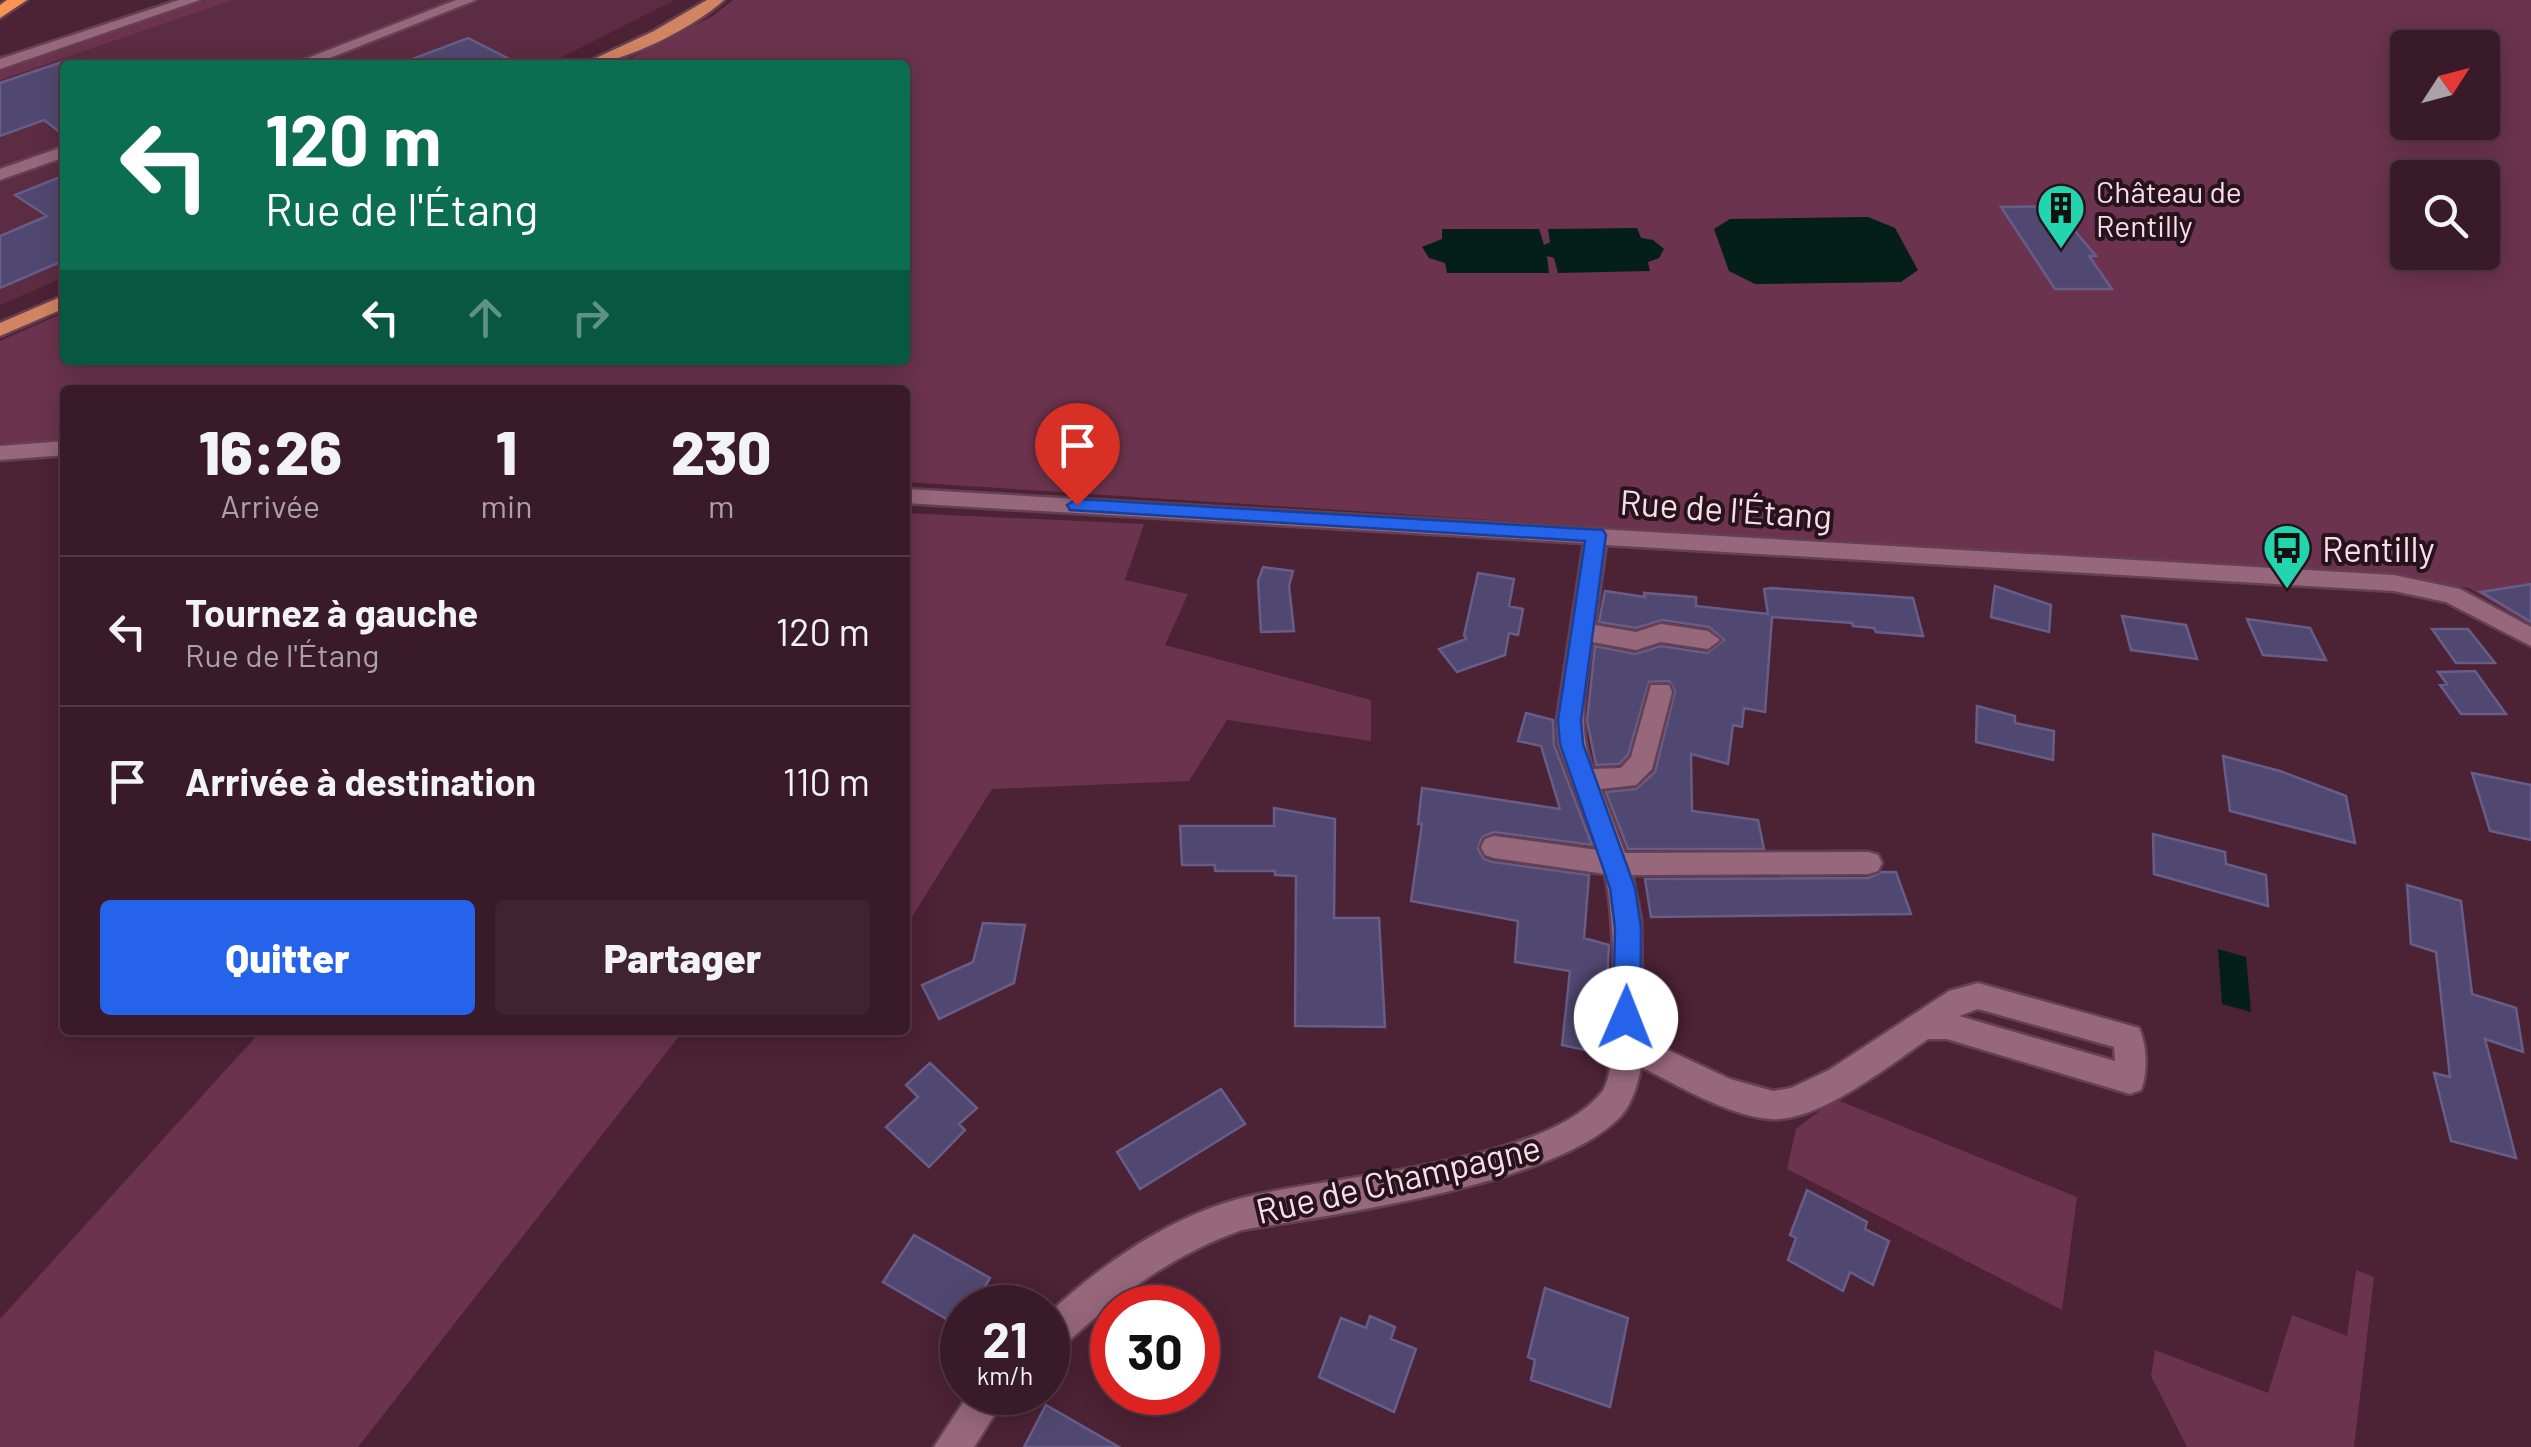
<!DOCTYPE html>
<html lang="fr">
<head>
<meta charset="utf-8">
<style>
	:root { --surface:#391a28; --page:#402330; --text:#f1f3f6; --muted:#aba1a8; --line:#533845; --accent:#2563eb }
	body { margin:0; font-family:Barlow,sans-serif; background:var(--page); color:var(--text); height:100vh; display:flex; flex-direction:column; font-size:38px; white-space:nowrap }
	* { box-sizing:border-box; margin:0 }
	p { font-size:32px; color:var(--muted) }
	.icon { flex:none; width:55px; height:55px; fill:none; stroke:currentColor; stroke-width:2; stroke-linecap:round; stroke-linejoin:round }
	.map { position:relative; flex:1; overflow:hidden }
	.details { position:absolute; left:60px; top:385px; width:850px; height:650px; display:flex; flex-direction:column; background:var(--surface); border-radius:10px; box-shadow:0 5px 25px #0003,0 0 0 2px var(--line) }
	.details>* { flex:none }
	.banner { position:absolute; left:60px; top:60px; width:850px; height:305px; border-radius:10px; box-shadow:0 5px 25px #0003,0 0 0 2px var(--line); background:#0b6e4f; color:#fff; overflow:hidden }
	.needle { width:65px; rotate:54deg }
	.buttons { position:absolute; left:2390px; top:30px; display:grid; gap:20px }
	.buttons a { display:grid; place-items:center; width:110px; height:110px; border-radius:10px; background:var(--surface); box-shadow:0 5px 25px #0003,0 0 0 2px var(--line); font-size:50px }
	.speed { position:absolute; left:940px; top:1285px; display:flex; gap:20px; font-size:50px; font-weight:700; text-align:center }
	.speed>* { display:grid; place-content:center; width:130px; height:130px; border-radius:50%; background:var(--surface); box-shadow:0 5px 25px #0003,0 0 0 2px var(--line); line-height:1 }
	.speed small { font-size:25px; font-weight:400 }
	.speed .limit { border:15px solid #d22; background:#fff; color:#111 }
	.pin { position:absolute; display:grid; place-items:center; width:85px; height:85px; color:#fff; margin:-102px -42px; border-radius:50% 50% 50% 0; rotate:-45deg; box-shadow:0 0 10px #0007 }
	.pin .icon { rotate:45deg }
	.me { position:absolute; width:110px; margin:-55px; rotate:1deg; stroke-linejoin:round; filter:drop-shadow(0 0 8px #0008) }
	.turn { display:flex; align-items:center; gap:35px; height:210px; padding:0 40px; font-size:45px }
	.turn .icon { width:130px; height:130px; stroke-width:2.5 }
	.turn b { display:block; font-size:70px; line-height:85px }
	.lanes { display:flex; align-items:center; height:95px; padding:0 40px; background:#0003; justify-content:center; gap:50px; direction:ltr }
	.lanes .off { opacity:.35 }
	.eta { display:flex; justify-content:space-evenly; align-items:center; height:170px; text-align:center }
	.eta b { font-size:60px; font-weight:800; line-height:70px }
	.button { display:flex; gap:20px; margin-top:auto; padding:20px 40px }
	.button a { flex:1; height:115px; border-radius:10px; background:var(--accent); color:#fff; font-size:40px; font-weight:800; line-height:115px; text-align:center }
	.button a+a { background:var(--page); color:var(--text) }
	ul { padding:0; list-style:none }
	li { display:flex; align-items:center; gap:30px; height:150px; padding:0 40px; border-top:2px solid var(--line) }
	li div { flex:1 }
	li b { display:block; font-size:38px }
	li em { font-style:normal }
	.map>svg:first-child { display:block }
	.built { fill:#5c2c42 }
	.green { fill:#6b334d; fill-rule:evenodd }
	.water { fill:#041f18 }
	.building { fill:#514871; stroke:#665e88; stroke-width:2.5 }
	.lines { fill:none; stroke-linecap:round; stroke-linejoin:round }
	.minor-casing { stroke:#644052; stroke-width:5 }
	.major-casing { stroke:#644052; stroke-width:5 }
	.highway-casing { stroke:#644052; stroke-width:5 }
	.minor { fill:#97677b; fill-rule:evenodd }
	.major { fill:#d18362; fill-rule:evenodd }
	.highway { fill:#f79551; fill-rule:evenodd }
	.route { fill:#2563eb; stroke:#184099; stroke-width:2.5 }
	.labels { text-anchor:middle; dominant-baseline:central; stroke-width:8; stroke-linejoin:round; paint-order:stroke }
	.far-poi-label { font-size:30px; fill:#f9dde7; stroke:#26131b; text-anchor:start }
	.street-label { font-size:35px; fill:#f9dde7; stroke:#26131b }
	.poi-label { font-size:35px; fill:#f9dde7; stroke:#26131b; text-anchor:start }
</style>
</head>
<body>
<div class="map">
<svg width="2531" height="1447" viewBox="0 0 2531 1447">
	<rect width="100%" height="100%" fill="#4c2235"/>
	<path class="built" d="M234 0H675L546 65H65V277L0 305V80Z"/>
	<path class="green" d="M205 0H234L0 80V69Z
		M733 0H2531V625L2469 588 2421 580 905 482V390H65V443H0V341L65 312V360H905V65H617L713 16ZM2408 48H2482V122H2408ZM2408 178H2482V252H2408Z
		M905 513 1144 524 1125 580 1188 594 1165 645 1371 700V741L1227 720 1189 781 992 789 905 928Z
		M262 1030H684L358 1447H0V1319Z
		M1835 1099 2077 1197 2062 1310 1787 1169 1796 1129Z
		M2356 1270 2374 1277 2354 1447H2187L2151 1376 2155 1350 2268 1393 2292 1315 2347 1336Z"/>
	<path class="water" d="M1868 217 1895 228 1918 270 1901 282 1755 284 1729 271 1714 229 1730 219Z
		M1637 228 1641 238 1653 240 1664 249 1659 258 1648 262 1650 271 1558 273 1554 258 1547 256 1549 273H1447L1445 263 1429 258 1422 247 1442 239V229H1539L1544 245 1550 242 1548 229Z
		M2218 949 2246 957 2251 1012 2222 1004Z"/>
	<path class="building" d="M468 38 521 65H403L402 63Z
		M65 61V136L44 120 0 136V83Z
		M65 175V260L0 288V236L47 216 15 195Z
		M2054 206 2096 256H2089L2112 289H2055L2001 207Z
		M1263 567 1293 571 1289 586 1294 631 1261 632 1258 581Z
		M1478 573 1514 579 1509 606 1523 609 1518 635 1509 633 1505 655 1457 672 1439 649 1466 639 1464 635Z
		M2531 584V622L2481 592Z
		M1995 586 2051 605 2049 632 1991 617Z
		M1772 588 1913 598 1923 636 1876 632 1874 628 1853 626 1852 623 1772 617 1765 712 1744 708 1742 727 1733 725 1728 764 1691 754 1692 811 1758 820 1764 849H1628L1606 792 1636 789 1655 772 1675 691 1669 681 1649 682 1628 755 1619 764 1596 765 1587 721 1595 646 1635 654 1661 646 1707 653 1724 640 1709 627 1662 620 1636 628 1599 622 1605 591 1645 597 1644 593 1696 597V606L1768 614 1764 589Z
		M2122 616 2186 625 2197 659 2131 650Z
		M2247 619 2310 628 2326 660 2263 655Z
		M2432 629H2468L2495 663H2456Z
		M2475 671 2506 714H2461L2440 685 2447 684 2438 672Z
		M1977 706 2015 716V723L2054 731 2053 760 1976 742Z
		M1526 713 1553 720 1554 745 1592 845 1494 832 1482 837 1478 849 1484 859 1493 862 1589 875 1584 938 1609 945 1603 1054 1562 1045 1570 971 1515 962 1518 921 1411 901 1422 824H1418L1422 788 1560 809 1541 746 1518 741Z
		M2223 756 2280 771 2346 796 2355 843 2230 811Z
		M2472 773 2531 785V840L2490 831Z
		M1274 808 1335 819 1334 918H1379L1385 1027 1295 1026 1296 876 1275 875V871H1215V865H1182L1180 826H1274Z
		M2153 834 2225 852 2226 864 2266 875 2268 906 2154 874Z
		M1882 872H1896L1911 914 1651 917 1645 879 1868 878Z
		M2407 885 2461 901 2472 994 2516 1008 2523 1052 2485 1039 2516 1158 2451 1141 2434 1073 2450 1077 2436 952 2411 944Z
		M983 923 1025 925 1014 983 939 1019 922 985 973 962Z
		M930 1063 977 1108 959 1124 965 1130 929 1167 886 1127 918 1097 906 1085Z
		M1221 1089 1245 1124 1140 1189 1117 1152Z
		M1807 1190 1867 1222 1865 1229 1889 1241 1873 1285 1850 1272 1843 1291 1788 1260 1796 1238 1790 1235Z
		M914 1235 990 1278 972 1308H962L960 1327 883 1282Z
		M1545 1288 1628 1318 1610 1407 1531 1380 1535 1360 1528 1357Z
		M1370 1316 1395 1327 1391 1339 1416 1349 1394 1412 1319 1377 1341 1318 1366 1328Z
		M1046 1405 1119 1447H1024Z"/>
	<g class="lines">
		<g class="minor-casing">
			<path id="minor" d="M179 0H200L0 69V59Z
				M456 0H476L312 65H290Z
				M65 146V157L0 180V169Z
				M65 441V455L0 460V446Z
				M905 489 2394 575 2460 589 2531 627V646L2446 602 2394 591 1606 545 1595 625 1636 632 1661 624 1708 631 1720 640 1708 649 1661 642 1636 650 1592 642C1586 686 1576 726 1593 769L1621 768 1631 757 1651 685H1669L1672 692 1652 769 1636 785 1601 789 1625 853 1868 852 1878 855 1882 863 1878 871 1868 874 1632 875 1641 919 1642 1038 1730 1079 1773 1091 1791 1088 1829 1070 1949 991 1978 983 2139 1028C2147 1045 2148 1073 2141 1090L2130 1094 1947 1039H1928C1890 1065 1818 1123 1770 1119 1726 1115 1680 1086 1641 1067 1638 1083 1632 1104 1621 1116 1556 1185 1336 1214 1242 1230 1171 1255 1115 1298 1060 1349L1048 1354V1314C1102 1264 1169 1217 1242 1198 1330 1175 1544 1165 1602 1092 1622 1067 1614 907 1605 874L1494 858 1485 855 1481 847 1485 839 1494 836 1598 850 1558 744 1557 720 1584 543 905 503ZM1978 1009 2114 1047 2115 1061 1959 1016Z
				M970 1392H1009L974 1447H934Z"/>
		</g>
		<g class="major-casing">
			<path id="major" d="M707 0H724C695 27 621 65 581 65L654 31Z
				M65 295V308L0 336V323Z"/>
		</g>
		<g class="highway-casing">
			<path id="highway" d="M7 0H27L0 18V5Z"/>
		</g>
		<use href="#minor" class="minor"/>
		<use href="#major" class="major"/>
		<use href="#highway" class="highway"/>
	</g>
	<path class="route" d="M1077 499 1603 530 1606 535 1581 720 1583 744 1635 888 1641 928 1640 1018 1636 1027 1626 1031 1617 1027 1613 1018 1615 928 1610 888 1560 744 1558 720 1585 541 1070 510 1067 505Z"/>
	<defs>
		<g id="building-pin" transform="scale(2.5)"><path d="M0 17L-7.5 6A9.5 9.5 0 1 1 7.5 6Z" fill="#23d5af" stroke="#26131b"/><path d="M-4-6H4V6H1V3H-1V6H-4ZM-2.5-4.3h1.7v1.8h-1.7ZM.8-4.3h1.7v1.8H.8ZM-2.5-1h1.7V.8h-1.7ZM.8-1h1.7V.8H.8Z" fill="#111"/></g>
		<g id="bus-pin" transform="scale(2.5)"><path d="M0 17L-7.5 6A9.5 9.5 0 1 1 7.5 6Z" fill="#23d5af" stroke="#26131b"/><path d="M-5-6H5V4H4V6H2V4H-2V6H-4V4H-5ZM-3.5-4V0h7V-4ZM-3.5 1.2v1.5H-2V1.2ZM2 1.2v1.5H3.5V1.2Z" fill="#111"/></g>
	</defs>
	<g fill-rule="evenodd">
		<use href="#building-pin" x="2061" y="208"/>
		<use href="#bus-pin" x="2287" y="548"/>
	</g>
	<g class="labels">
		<g class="far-poi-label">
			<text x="2096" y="191">Château de<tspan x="2096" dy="34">Rentilly</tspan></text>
		</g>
		<g class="street-label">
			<text transform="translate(1726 508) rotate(4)">Rue de l'Étang</text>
			<text transform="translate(1398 1178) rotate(-13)">Rue de Champagne</text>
		</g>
		<g class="poi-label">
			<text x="2322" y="548">Rentilly</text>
		</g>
	</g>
</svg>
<div class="buttons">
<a><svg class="needle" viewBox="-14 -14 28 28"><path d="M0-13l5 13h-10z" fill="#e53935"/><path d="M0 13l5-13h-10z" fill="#aba1a8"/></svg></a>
<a><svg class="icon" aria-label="search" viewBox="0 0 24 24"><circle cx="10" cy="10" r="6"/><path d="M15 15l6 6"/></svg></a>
</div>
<div class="speed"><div>21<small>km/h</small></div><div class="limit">30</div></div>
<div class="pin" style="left:1077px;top:505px;background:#d93025"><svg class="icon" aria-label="arrive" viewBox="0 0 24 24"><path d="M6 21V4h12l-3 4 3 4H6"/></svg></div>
<svg class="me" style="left:1626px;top:1018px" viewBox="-20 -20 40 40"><circle r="19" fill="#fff"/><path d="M0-13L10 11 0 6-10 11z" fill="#2563eb"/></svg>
<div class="banner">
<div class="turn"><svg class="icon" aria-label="left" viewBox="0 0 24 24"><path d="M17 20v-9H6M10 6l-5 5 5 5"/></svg><div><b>120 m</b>Rue de l'Étang</div></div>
<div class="lanes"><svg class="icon" aria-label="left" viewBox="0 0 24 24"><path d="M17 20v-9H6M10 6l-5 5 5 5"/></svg><svg class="icon off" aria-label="ahead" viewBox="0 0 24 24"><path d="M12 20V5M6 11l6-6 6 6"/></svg><svg class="icon off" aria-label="right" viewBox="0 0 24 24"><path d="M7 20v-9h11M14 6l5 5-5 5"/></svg></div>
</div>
<section class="details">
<div class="eta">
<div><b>16:26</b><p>Arrivée</p></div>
<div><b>1</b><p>min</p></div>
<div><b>230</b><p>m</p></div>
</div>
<ul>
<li><svg class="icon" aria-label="left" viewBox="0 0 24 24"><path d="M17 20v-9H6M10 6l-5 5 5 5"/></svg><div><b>Tournez à gauche</b><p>Rue de l'Étang</p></div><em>120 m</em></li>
<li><svg class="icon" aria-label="arrive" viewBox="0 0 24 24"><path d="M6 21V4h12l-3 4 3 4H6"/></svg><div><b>Arrivée à destination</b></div><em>110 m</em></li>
</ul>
<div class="button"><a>Quitter</a><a>Partager</a></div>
</section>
</div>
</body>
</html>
